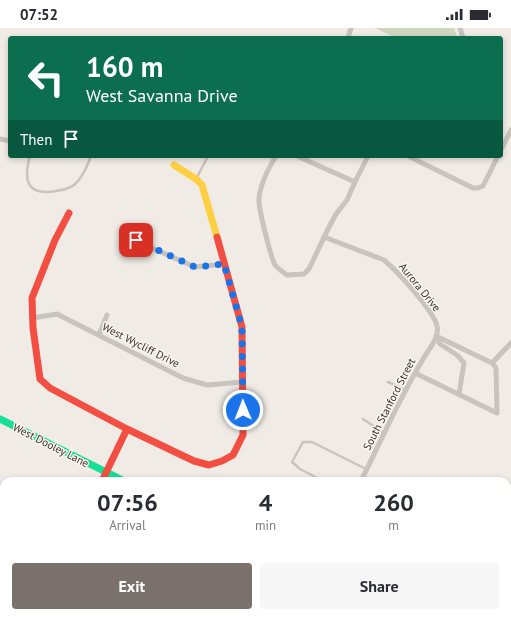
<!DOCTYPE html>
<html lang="en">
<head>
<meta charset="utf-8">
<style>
	:root { --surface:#fff; --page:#f7f7f7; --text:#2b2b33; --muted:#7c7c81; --accent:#7a716c }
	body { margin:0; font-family:"PT Sans",sans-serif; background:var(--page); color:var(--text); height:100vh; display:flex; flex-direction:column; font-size:15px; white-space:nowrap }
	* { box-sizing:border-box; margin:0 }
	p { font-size:13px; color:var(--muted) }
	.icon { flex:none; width:22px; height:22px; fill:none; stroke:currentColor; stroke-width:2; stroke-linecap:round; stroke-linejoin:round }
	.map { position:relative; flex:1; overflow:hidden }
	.sheet { position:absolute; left:0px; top:449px; width:511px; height:140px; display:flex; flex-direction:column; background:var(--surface); border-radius:12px 12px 0 0; box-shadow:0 2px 6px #0003 }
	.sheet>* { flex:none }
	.top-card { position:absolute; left:8px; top:8px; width:495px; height:122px; border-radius:4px; box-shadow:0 2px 6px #0003; background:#0b6e4f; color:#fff; overflow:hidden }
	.pin { position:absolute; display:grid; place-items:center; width:34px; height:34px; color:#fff; margin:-17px; border-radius:8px; box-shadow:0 2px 6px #0006 }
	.me { position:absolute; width:44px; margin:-22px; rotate:359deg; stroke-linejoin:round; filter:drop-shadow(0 0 3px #0008) }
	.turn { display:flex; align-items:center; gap:14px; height:84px; padding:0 12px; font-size:18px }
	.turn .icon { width:52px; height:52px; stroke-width:2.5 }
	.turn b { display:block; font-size:28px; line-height:34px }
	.then { display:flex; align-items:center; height:38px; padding:0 12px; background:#0003; gap:8px; font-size:15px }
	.eta { display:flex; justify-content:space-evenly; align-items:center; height:68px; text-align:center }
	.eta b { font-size:24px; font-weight:700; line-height:28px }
	.cta { display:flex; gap:8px; margin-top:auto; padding:8px 12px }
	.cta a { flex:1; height:46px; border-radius:4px; background:var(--accent); color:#fff; font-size:16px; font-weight:700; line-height:46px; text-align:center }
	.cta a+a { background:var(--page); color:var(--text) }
	.status { display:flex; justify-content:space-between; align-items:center; height:28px; padding:0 20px; background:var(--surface); direction:ltr }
	.status svg { height:11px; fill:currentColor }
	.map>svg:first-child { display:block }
	.green { fill:#d1d6bf }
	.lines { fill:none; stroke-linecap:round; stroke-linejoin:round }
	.stream { stroke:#a1c2c1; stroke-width:2 }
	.lane { stroke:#c9c3be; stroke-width:2.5 }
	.street { stroke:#c9c3be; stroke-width:5 }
	.fast { stroke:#16e098; stroke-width:7 }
	.slow { stroke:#ffcf43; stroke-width:7 }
	.jam { stroke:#f24e42; stroke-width:7 }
	.route { stroke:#1a73e8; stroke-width:7; stroke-dasharray:0 12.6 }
	.labels { text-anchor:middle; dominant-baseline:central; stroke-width:3; stroke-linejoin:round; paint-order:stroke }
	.street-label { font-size:11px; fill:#3b302b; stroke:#fbf5ee }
</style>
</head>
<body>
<div class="status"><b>07:52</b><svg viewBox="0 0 49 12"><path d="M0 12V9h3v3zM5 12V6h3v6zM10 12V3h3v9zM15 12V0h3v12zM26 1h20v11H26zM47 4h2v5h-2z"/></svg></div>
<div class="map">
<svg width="511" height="589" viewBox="0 0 511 589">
	<rect width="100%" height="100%" fill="#f0ebe5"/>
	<path class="green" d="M375 0H454L457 10H396Z"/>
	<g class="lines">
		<path class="stream" d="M93 586 98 589
			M56 589 58 585"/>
		<path class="lane" d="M30 128C23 153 27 168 56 163 64 162 73 160 78 153 84 146 88 136 91 128
			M196 151 208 128
			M388 354 405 362
			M363 391 384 405
			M323 453 300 441 292 434 303 414H312L366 441
			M0 465 4 459"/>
		<path class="street" d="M460 0 463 10
			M348 10 351 0
			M0 111 10 113
			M501 122 511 102
			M276 128C268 141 260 156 259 171 258 179 271 230 275 237 278 241 283 244 287 247L304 246 309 241 327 203 336 186 347 172 355 154 297 128
			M408 128 473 160H478L483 158 498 128
			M355 154 368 128
			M324 209 384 232C396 242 434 283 437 298 440 310 427 323 422 333 399 371 381 413 361 453
			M136 213 195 239 224 236
			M32 290 57 286 183 350 207 357 243 354
			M99 307 107 287
			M436 308 440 316 457 327 464 335 459 366
			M436 308 492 335
			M492 335 511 315
			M415 345 497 385 496 340 492 335
			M0 498 4 500
			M0 559 4 562
			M248 585V589
			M9 589V585
			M84 589 85 585
			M385 589 387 585"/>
		<path class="fast" d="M0 391 124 453"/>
		<path class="slow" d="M174 137 196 151 202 157 217 209
			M395 585 403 589"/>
		<path class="jam" d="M69 185 55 212 32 270 33 300 40 351 50 360 127 401 102 453
			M127 401 194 433 209 437 222 433 233 427 243 407 242 299 217 209"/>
	</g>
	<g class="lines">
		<path class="route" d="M136 212 195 239 224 236 242 299 243 382"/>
	</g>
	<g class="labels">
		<g class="street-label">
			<text transform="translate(420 259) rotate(51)">Aurora Drive</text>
			<text transform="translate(141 317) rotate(27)">West Wycliff Drive</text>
			<text transform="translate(389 376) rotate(-63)">South Stanford Street</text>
			<text transform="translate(51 417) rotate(27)">West Dooley Lane</text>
		</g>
	</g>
</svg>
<div class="pin" style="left:136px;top:212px;background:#d93025"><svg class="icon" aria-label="arrive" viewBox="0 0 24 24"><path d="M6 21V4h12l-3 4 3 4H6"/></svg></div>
<svg class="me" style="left:243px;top:382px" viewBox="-20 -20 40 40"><circle r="17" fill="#1a73e8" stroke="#fff" stroke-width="3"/><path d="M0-11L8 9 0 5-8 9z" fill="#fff"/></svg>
<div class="top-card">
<div class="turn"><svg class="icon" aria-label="left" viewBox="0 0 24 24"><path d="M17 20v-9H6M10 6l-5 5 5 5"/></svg><div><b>160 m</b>West Savanna Drive</div></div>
<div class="then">Then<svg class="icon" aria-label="arrive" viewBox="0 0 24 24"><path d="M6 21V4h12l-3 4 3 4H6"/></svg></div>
</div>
<section class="sheet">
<div class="eta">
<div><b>07:56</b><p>Arrival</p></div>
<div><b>4</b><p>min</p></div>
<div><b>260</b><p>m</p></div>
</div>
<div class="cta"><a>Exit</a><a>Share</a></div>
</section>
</div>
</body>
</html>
